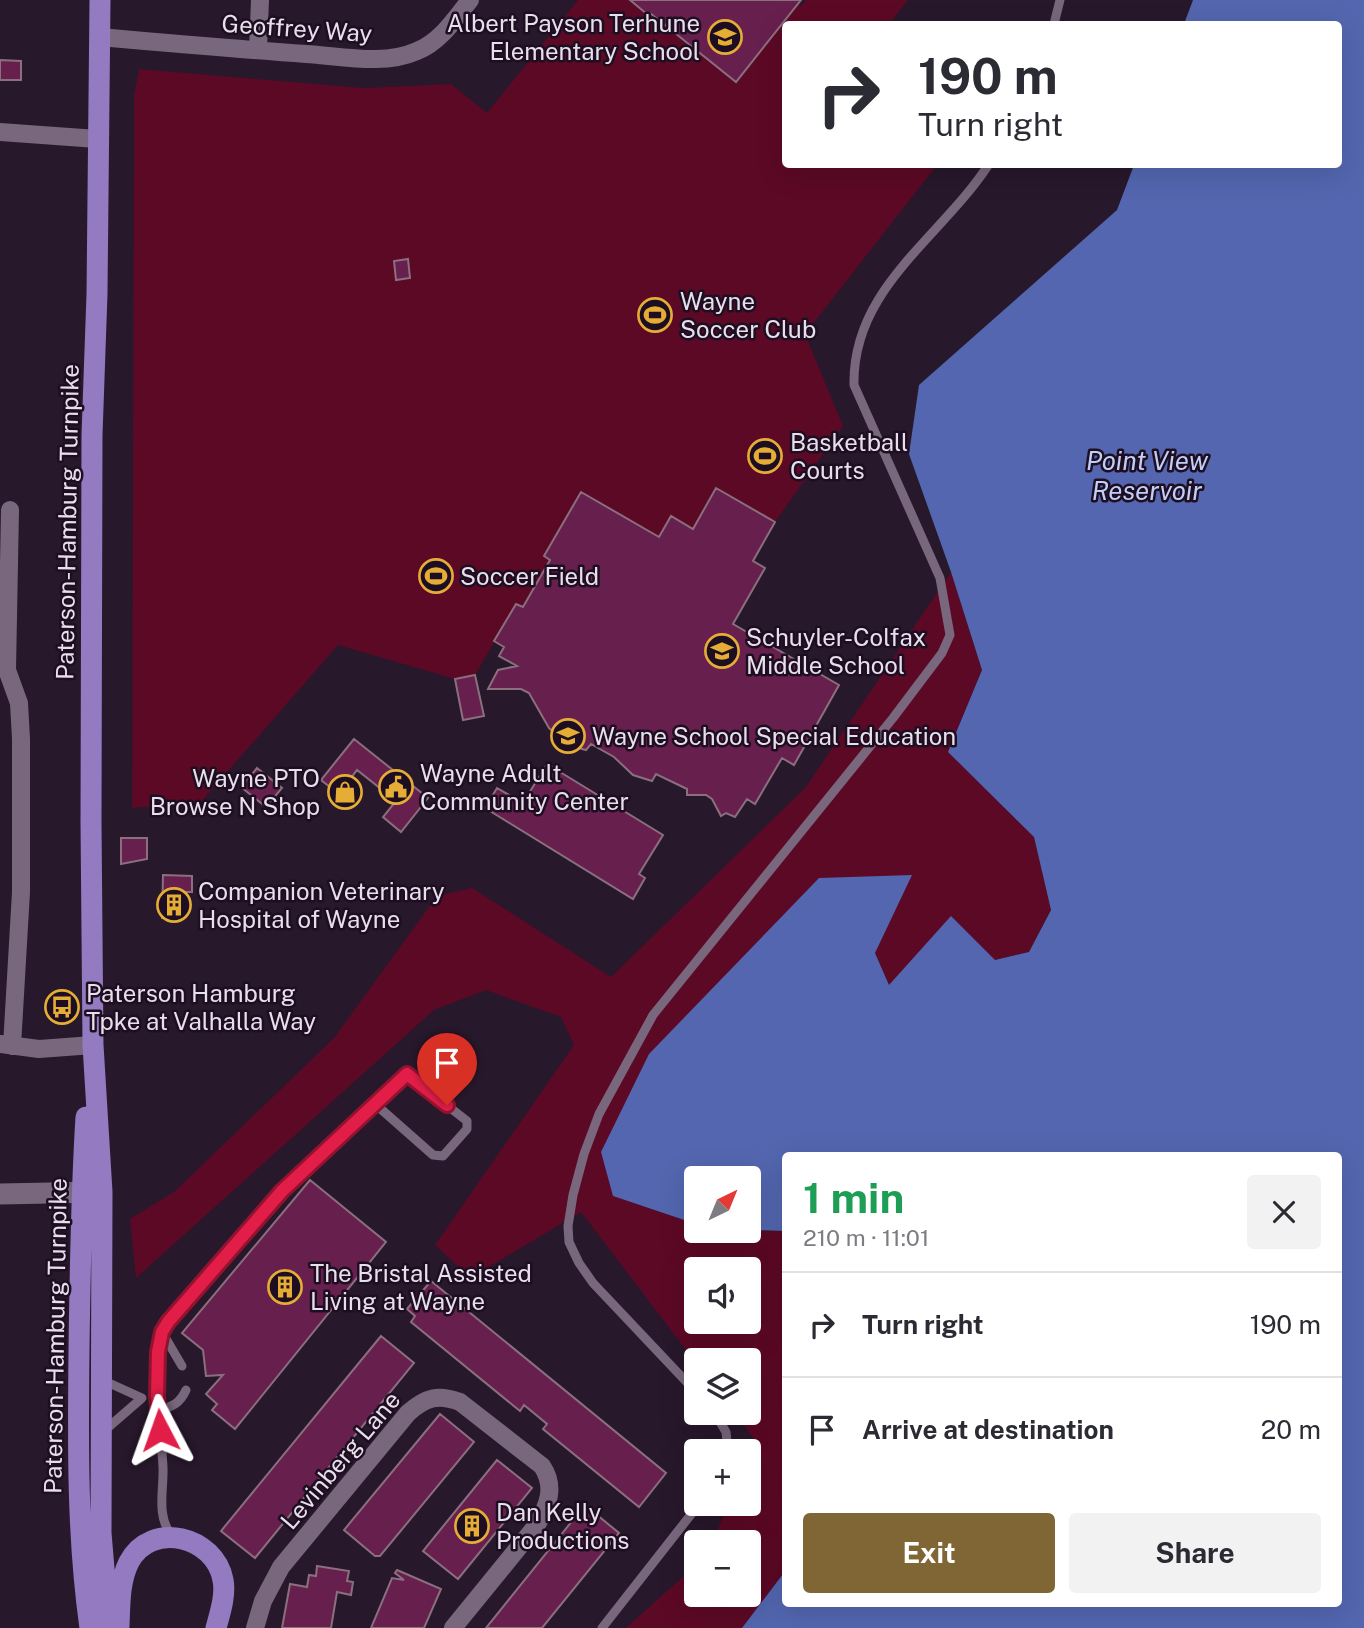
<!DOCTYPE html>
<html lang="en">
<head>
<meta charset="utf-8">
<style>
	:root { --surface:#fff; --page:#f2f2f3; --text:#2b2b33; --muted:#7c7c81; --line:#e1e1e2; --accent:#7f6634 }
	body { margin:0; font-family:"Public Sans",sans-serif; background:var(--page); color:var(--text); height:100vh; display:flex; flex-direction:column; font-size:26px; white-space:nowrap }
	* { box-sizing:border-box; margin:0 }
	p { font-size:23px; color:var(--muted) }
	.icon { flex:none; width:38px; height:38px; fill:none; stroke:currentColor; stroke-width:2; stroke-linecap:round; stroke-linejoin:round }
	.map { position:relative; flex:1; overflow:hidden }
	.details { position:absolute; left:782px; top:1152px; width:560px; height:455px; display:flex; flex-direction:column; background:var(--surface); border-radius:7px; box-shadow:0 7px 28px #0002 }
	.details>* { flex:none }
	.banner { position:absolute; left:782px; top:21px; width:560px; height:147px; border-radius:7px; box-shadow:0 7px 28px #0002; background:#fff; color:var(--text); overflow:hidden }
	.needle { width:46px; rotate:43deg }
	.tools { position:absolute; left:684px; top:1166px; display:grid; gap:14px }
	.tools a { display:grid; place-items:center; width:77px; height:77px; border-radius:7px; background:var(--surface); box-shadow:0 7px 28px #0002; font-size:35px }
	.pin { position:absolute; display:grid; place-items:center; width:60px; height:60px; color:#fff; margin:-72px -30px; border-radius:50% 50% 50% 0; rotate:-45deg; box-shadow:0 0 7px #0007 }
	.pin .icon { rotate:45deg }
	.me { position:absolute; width:77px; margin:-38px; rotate:356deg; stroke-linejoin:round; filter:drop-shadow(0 0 5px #0008) }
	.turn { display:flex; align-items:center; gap:24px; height:147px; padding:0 21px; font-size:32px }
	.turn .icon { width:91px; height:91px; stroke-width:2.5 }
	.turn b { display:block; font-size:49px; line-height:60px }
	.round { display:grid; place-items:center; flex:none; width:74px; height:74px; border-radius:7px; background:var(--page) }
	.head { display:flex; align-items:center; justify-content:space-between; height:119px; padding:0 21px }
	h1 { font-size:42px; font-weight:700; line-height:52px; color:#1e9e55 }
	.button { display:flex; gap:14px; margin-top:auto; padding:14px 21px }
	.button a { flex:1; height:80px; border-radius:7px; background:var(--accent); color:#fff; font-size:28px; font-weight:700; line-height:80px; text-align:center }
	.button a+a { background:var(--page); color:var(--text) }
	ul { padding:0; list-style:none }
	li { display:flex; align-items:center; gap:21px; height:105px; padding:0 21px; border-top:2px solid var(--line) }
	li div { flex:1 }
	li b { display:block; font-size:26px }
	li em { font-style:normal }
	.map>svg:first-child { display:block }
	.green { fill:#5c0925; fill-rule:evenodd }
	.water { fill:#5366af }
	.building { fill:#671f4e; stroke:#8a6f7e; stroke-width:2 }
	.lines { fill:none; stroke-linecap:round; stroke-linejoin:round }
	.lane { stroke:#79677d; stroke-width:9 }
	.street { stroke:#79677d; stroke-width:18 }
	.secondary { stroke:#79677d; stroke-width:21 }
	.primary { stroke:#937ac1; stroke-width:21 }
	.route-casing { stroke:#92132f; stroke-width:18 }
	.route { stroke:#e11d48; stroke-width:12 }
	.labels { text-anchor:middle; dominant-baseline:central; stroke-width:5; stroke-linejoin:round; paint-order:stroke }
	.poi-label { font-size:24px; fill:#e9dfec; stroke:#1d0f21; text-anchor:start }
	.street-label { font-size:24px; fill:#e9dfec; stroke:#1d0f21 }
	.water-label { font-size:26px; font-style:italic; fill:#c1cef7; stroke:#1d0f21 }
</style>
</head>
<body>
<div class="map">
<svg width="1364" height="1628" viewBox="0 0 1364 1628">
	<rect width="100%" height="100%" fill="#27182b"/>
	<path class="green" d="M578 0H630L736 82 798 4 801 6 806 0H908L889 24H786V164L937 165 805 334 843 426 775 522 716 488 693 529 671 517 659 537 581 493 544 556 550 560 523 607 516 604 475 675 455 679 338 645 200 803 132 808 134 96 139 69 363 88 451 84 487 113Z
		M951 572 982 670 948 752 1034 837 1051 909 1029 952 889 985 875 953 613 1196 696 1224V1230L786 1231V1570L742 1628H626L696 1565V1594H749V1542H713L728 1503H749V1452L754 1439 734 1412H749V1360H696V1363L581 1212 470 1278 435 1245 574 1045 561 1017 486 990 434 1010 136 1278 130 1219 174 1192 334 1038 437 896 472 888 611 977 806 787ZM696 1269H749V1321H696Z"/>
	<path class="water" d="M1193 0H1364V1628H742L786 1570V1603H1339V1155H786V1231L749 1230V1178H696V1224L613 1196 601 1152 649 1054 819 878 912 875 875 953 889 985 951 916 995 960 1029 952 1051 910 1034 837 948 752 982 670 951 572 909 454 919 385 1117 210 1134 165 1339 164V24H1184Z"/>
	<path class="building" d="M630 0H801L736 82 650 13 648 15Z
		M0 60 21 61V80H0Z
		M408 259 410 278 396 280 394 261Z
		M716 488 775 522 753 561 765 568 733 624 839 685 794 765 782 758 755 804 747 799 735 817 726 813 721 816 712 799 706 795H687V789L656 774 652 781 633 775 614 757 591 744 586 750 568 745 549 728 529 693 521 689H488L498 670 517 666 499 656 504 647 494 641 516 604 523 607 550 560 544 556 581 492 659 537 671 516 693 529Z
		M475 675 484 716 463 720 455 679Z
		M354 739 428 798 401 832 383 817 396 801 357 770 339 794 321 780Z
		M547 764 663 835 639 874 645 878 633 899 485 808 497 788 523 803Z
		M257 768 282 788 266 807 241 787Z
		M121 838H147V859L121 864Z
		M163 875 192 876V892H185L184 918H162Z
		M310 1180 386 1242 235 1429 212 1410 217 1404 206 1394 223 1375 206 1376 203 1350 182 1333Z
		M431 1281 666 1473 639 1507 543 1429 547 1424 524 1405 520 1411 411 1322 415 1316 407 1309Z
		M381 1336 414 1363 255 1558 221 1531Z
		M440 1414 474 1442 380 1556H375L344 1530Z
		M497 1460 532 1488 458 1579 423 1551Z
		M585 1505 619 1533 542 1628H486Z
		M317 1566 349 1571 347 1581 353 1582 351 1595 337 1592 331 1628H282L290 1584 307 1587 309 1575 316 1576Z
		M397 1570 441 1589 424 1628H371L392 1578 404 1580 395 1573Z"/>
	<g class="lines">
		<path class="lane" d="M1054 24 1060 0
			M162 1332 182 1366
			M103 1377 109 1383 142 1398 104 1431
			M696 1392 593 1283 579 1263 569 1242 568 1226 573 1195 584 1154 599 1114 653 1015 893 718 942 653 950 635 940 578 854 385C852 288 941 238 989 164
			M158 1410C173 1407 180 1403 186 1390
			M714 1412 726 1432 728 1451
			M171 1535C156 1514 164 1490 163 1467 161 1426 147 1357 168 1322L282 1191 402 1077 407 1074 467 1121V1129L443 1156 433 1155 374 1103
			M602 1628 700 1503"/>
		<path class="street" d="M99 37C168 43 237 49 306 54 341 56 384 66 417 51 440 42 455 19 470 0
			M258 50 260 0
			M0 132 97 139
			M10 510 7 670 19 703 21 739V892L12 1046
			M0 1044 39 1049 93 1045
			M255 1628 263 1601 281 1567 408 1413C426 1397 438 1394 460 1402L542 1466C556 1487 548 1506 536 1526L453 1628"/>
		<path class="secondary" d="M0 1194 99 1192"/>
		<path class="primary" d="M100 0 97 294 92 435 91 822 93 1045 102 1192 101 1533 109 1628
			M86 1117C81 1195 80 1273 79 1351 78 1444 77 1536 90 1628
			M119 1626C120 1605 119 1582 129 1562 151 1520 215 1536 223 1580 226 1595 220 1613 216 1628"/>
	</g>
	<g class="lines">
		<g class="route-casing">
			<path id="route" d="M160 1430 157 1396 158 1352 162 1332 168 1322 282 1191 407 1074 447 1105"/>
		</g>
		<use href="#route" class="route"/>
	</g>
	<defs>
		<g id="school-ring" transform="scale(1.75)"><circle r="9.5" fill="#1d0f21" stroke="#e5ad36" stroke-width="1.5"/><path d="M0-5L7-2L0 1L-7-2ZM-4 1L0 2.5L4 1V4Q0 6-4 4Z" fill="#e5ad36"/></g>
		<g id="stadium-ring" transform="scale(1.75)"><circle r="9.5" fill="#1d0f21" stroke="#e5ad36" stroke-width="1.5"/><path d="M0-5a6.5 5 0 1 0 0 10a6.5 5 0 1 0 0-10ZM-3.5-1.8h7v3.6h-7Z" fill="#e5ad36"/></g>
		<g id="civic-ring" transform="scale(1.75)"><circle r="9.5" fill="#1d0f21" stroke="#e5ad36" stroke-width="1.5"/><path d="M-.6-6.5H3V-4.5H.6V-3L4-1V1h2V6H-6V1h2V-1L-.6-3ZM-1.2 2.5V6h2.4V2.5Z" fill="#e5ad36"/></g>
		<g id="shop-ring" transform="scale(1.75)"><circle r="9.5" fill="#1d0f21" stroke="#e5ad36" stroke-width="1.5"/><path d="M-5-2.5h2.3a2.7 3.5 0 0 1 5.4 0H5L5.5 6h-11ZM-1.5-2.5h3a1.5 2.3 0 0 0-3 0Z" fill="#e5ad36"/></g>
		<g id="building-ring" transform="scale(1.75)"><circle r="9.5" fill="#1d0f21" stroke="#e5ad36" stroke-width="1.5"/><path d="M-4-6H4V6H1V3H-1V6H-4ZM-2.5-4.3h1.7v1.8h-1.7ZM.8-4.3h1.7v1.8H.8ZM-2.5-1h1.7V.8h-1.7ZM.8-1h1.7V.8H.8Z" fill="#e5ad36"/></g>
		<g id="bus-ring" transform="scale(1.75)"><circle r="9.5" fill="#1d0f21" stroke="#e5ad36" stroke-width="1.5"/><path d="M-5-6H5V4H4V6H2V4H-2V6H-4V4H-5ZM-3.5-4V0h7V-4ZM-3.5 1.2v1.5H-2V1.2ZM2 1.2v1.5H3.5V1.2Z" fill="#e5ad36"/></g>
	</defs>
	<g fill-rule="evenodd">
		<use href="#school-ring" x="725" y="37"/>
		<use href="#stadium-ring" x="655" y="315"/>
		<use href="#stadium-ring" x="765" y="456"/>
		<use href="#stadium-ring" x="436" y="576"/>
		<use href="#school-ring" x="722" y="651"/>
		<use href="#school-ring" x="568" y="736"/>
		<use href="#civic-ring" x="396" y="787"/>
		<use href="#shop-ring" x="345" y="792"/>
		<use href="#building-ring" x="174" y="905"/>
		<use href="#bus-ring" x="62" y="1007"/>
		<use href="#building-ring" x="285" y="1287"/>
		<use href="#building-ring" x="472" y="1526"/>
	</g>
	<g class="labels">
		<g class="poi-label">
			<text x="700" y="23" text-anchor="end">Albert Payson Terhune<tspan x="700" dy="28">Elementary School</tspan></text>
			<text x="680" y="301">Wayne<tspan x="680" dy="28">Soccer Club</tspan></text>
			<text x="790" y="442">Basketball<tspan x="790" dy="28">Courts</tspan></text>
			<text x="460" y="576">Soccer Field</text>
			<text x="746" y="637">Schuyler-Colfax<tspan x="746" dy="28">Middle School</tspan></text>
			<text x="592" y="736">Wayne School Special Education</text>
			<text x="420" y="773">Wayne Adult<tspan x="420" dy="28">Community Center</tspan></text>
			<text x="320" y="778" text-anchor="end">Wayne PTO<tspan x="320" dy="28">Browse N Shop</tspan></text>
			<text x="198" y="891">Companion Veterinary<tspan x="198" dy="28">Hospital of Wayne</tspan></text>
			<text x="86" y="993">Paterson Hamburg<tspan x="86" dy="28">Tpke at Valhalla Way</tspan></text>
			<text x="310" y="1273">The Bristal Assisted<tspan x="310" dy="28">Living at Wayne</tspan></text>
			<text x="496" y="1512">Dan Kelly<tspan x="496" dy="28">Productions</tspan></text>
		</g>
		<g class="street-label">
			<text transform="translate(297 28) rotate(4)">Geoffrey Way</text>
			<text transform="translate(67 522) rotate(-89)">Paterson-Hamburg Turnpike</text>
			<text transform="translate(55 1336) rotate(-89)">Paterson-Hamburg Turnpike</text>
			<text transform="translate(340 1460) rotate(-50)">Levinberg Lane</text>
		</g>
		<g class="water-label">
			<text x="1147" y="460">Point View<tspan x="1147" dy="30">Reservoir</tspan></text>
		</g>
	</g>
</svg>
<div class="tools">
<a><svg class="needle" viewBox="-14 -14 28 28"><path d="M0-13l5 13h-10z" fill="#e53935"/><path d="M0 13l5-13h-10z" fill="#7c7c81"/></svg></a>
<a><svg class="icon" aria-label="sound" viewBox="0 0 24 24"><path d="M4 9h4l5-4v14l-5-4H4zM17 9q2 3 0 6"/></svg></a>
<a><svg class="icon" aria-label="layers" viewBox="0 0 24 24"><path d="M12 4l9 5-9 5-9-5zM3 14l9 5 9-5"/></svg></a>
<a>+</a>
<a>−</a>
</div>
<div class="pin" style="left:447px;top:1105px;background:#d93025"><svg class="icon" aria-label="arrive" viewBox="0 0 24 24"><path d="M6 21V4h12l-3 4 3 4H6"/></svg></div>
<svg class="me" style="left:160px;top:1430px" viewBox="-20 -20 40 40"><path d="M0-17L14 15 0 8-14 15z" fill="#e11d48" stroke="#fff" stroke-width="4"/></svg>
<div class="banner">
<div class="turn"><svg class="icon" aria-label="right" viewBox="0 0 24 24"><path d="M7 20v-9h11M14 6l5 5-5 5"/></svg><div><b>190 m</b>Turn right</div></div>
</div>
<section class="details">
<div class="head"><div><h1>1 min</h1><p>210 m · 11:01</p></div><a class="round"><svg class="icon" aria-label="close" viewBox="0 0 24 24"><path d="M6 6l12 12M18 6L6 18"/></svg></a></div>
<ul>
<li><svg class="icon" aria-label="right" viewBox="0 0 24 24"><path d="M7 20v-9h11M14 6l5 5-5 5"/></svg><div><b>Turn right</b></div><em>190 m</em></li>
<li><svg class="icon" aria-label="arrive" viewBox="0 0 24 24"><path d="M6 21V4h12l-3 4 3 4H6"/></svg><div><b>Arrive at destination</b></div><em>20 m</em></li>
</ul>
<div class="button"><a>Exit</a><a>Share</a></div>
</section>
</div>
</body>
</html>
